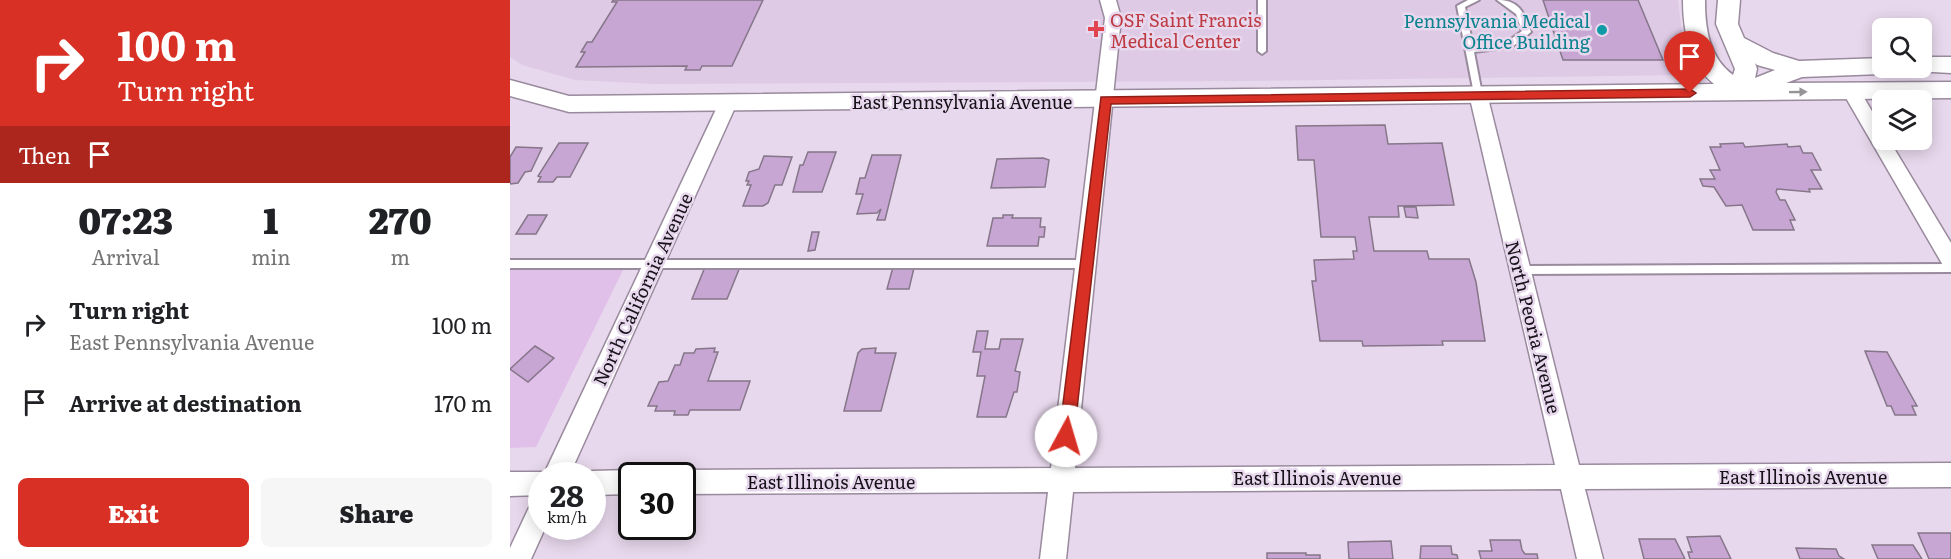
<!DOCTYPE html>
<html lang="en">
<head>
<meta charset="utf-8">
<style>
	:root { --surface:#fff; --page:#f6f6f6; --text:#202124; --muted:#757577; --accent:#d93025 }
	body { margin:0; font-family:Literata,serif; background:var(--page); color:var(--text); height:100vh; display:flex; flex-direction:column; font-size:22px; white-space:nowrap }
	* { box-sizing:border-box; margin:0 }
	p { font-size:20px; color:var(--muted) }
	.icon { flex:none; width:33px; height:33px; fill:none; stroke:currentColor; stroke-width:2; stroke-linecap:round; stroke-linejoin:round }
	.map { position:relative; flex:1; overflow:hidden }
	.drawer { display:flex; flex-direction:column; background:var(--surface); width:510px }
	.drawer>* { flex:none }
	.hud { background:#d93025; color:#fff; overflow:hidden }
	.fabs { position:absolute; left:1362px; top:18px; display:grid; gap:12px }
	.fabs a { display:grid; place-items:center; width:60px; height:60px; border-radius:9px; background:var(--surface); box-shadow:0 3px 15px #0003; font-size:30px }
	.speed { position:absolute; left:18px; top:462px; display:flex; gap:12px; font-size:30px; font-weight:700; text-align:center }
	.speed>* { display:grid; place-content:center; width:78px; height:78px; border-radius:50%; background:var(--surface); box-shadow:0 3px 15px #0003; line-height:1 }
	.speed small { font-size:15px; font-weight:400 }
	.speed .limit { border:3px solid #111; border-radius:9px; background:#fff; color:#111 }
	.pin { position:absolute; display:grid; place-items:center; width:51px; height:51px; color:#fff; margin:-62px -26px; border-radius:50% 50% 50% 0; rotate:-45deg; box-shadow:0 0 6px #0007 }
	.pin .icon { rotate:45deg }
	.me { position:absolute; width:66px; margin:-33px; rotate:6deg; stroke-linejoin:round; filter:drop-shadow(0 0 4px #0008) }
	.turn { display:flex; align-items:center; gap:21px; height:126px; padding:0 18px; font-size:27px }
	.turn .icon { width:78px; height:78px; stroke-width:2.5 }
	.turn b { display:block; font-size:42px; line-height:51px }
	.then { display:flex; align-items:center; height:57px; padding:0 18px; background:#0003; gap:12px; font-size:22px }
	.eta { display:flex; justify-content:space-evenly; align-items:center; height:102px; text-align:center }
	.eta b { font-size:36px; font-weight:800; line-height:42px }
	.primary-button { display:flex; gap:12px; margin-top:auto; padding:12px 18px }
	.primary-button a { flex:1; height:69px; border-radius:9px; background:var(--accent); color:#fff; font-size:24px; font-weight:800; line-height:69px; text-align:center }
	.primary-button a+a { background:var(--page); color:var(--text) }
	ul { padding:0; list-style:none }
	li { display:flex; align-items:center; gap:18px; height:78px; padding:0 18px }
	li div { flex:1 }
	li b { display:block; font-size:22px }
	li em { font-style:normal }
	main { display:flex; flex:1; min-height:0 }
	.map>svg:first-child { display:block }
	.built { fill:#decae5 }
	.green { fill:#e0c0e9 }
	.building { fill:#c8a6d3; stroke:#857689; stroke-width:1.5 }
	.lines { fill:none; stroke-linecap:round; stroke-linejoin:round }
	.service-casing { stroke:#998a9d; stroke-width:4 }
	.minor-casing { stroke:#998a9d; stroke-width:3 }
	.tertiary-casing { stroke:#998a9d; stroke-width:3 }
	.service { fill:#fff; fill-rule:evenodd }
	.minor { fill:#fff; fill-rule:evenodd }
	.tertiary { fill:#fff; fill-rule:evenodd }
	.oneway { fill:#979498 }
	.route { fill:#d93025; stroke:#8d1f18; stroke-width:1.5 }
	.health-dot { fill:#e0444e; stroke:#e8d8ed; stroke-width:2 }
	.culture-dot { fill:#0f9aa8; stroke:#e8d8ed; stroke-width:2 }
	.labels { text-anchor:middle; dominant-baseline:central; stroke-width:5; stroke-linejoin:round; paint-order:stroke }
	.health-label { font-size:18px; fill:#be3a42; stroke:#e8d8ed; text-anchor:start }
	.culture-label { font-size:18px; fill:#0d838f; stroke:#e8d8ed; text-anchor:end }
	.street-label { font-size:18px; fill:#171219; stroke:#e8d8ed }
</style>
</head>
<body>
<main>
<section class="drawer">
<div class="hud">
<div class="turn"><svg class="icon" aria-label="right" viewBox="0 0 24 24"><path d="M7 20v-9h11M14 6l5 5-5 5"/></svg><div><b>100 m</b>Turn right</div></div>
<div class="then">Then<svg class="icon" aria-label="arrive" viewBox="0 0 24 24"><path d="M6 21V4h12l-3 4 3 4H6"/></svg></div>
</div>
<div class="eta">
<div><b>07:23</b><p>Arrival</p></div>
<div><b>1</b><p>min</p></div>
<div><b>270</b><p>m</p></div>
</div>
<ul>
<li><svg class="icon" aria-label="right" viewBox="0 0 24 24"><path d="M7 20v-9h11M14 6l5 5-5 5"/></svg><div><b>Turn right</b><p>East Pennsylvania Avenue</p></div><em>100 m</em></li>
<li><svg class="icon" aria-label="arrive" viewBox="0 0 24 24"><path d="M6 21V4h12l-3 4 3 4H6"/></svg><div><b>Arrive at destination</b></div><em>170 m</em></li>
</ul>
<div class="primary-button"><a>Exit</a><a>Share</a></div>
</section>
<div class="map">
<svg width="1441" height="559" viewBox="0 0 1441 559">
	<rect width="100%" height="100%" fill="#e8d8ed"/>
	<path class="built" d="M0 0H1168L1177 75 737 81 145 84 65 80 12 65 0 57Z"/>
	<path class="green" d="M0 264H116L26 447 0 448Z"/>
	<path class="building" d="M103 0H253L222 66H192L190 70H175L177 66 66 67 75 52H71L77 42H82L107 2H102Z
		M1033 0H1128L1153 60H1053Z
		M875 125 878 144 932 143 944 205 888 206 889 217H859L864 251H917L919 259H959L966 282 975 341H932L933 345 853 346 852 341H810L802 281H806L804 260 844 259 843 251H847L845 237H811L804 160H788L786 126Z
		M49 143H78L60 177H47L43 182H28L31 177 28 176Z
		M1233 143 1235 147 1277 144 1278 147 1290 146 1293 153H1302L1311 170H1301L1312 189H1299L1300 192 1267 189 1266 192 1270 200H1275L1285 220H1280L1284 230H1243L1232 205 1216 206 1204 187 1193 186 1190 179H1205L1200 170H1210L1200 147H1211L1210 144Z
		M6 147 32 148 21 171 15 172 8 183 0 184V157Z
		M298 152H326L312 192H283L290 165H293Z
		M362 155H391L375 220H367L371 209 367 213 347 214 353 194H346L350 178H355Z
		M254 156 282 157 272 185H265L258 203 253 206H233L241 185H237L239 181H236L239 172 249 169Z
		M533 158 539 160 535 187 481 188 487 159Z
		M894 207H906L908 218 896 217Z
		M18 215H37L26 234H6Z
		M493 215H503L502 218H531L530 227H535L534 237H529L528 246H477L483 218H493Z
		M302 232H309L305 250 298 251Z
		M195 267H230L217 299H182Z
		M383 267 404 268 399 289H377Z
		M467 331H478L475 349H489L491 339H513L505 371 510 372 507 392H504L496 417H467L475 376H467L471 352H463Z
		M25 346 44 358 18 382 0 369Z
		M205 348 204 352H208L198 381H240L230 410H180L178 415H164L165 411H145L147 406H138L149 382 158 381 165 365H170L174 353H184L186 349Z
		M366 348 365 353H386L371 411H334L348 353 352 349Z
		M1355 351 1377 352 1407 406H1402L1406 415H1385L1381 406H1377Z
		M1408 533H1441V559H1419Z
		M1210 536 1221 559H1180L1178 552H1182L1177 537Z
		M1129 539H1165L1175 559H1134Z
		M980 540H1010L1012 550 1015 554H1027L1028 559H971L969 551H982Z
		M881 541 883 559H839L838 542Z
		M1362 545H1403L1412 559H1368Z
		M911 546H941L942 554 947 555 948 559H910Z
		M1286 548 1326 549 1329 556 1334 559H1290Z
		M757 553H796V555H810V559H757Z"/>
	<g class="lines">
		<g class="service-casing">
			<path id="service" d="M748 0H756V51L752 54 748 51Z
				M958 0H969L955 7 963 47 997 42 1012 31 1006 14 987 0C1010 0 1014 13 1021 32L1002 47 964 52 972 94 968 97 964 94 947 6Z
				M0 260H576L580 261 581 264 580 267 576 268H0Z
				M1441 264V272L1011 274 1007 273 1006 270 1007 267 1011 266Z"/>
		</g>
		<g class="minor-casing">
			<path id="minor" d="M590 0H606L611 18 565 468 1045 465 959 94 962 89H974L977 94 1069 465 1441 463V487L1075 489 1093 559H1067L1051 489 563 492 556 559H530L538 492 172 494V476H163L172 470 541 468 595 18Z
				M1341 85 1347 86 1372 128V140H1379L1441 243V270L1434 267 1332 91 1335 86Z
				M218 96 224 98 227 103 59 476H32V495L0 496V472H35L209 103 212 98Z
				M122 470 131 476H122V494L82 495V476H73L82 471Z
				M32 496V526H36L21 559H0V548L23 499Z"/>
		</g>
		<g class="tertiary-casing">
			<path id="tertiary" d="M1173 0H1195C1195 29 1199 57 1223 75L1225 69 1206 24 1208 0H1230L1228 24 1234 38 1263 53 1289 61 1372 58V68H1382L1380 72 1372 74 1292 77 1276 83 1441 82V98L59 112 0 96V80L59 96 1204 84C1179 64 1173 30 1173 0ZM1245 63 1247 65 1265 70 1245 78 1247 69Z
				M1412 57H1441V73L1404 71 1402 68H1412Z"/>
		</g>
		<use href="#service" class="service"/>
		<use href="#minor" class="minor"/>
		<use href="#tertiary" class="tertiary"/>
	</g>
	<defs><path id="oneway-solid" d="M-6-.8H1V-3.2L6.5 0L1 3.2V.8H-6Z" transform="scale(1.5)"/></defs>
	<use class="oneway" href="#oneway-solid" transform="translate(1288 92) rotate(-1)"/>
	<path class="route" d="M1180 89 1186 93 1180 97 601 104 564 436 562 441 556 443 551 441 549 436 591 97Z"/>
	<path class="health-dot" d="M583 20h6v6h6v6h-6v6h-6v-6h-6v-6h6z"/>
	<circle class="culture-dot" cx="1092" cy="30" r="6"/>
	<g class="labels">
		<g class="health-label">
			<text x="600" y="19">OSF Saint Francis<tspan x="600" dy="21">Medical Center</tspan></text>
		</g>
		<g class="culture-label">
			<text x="1080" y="20">Pennsylvania Medical<tspan x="1080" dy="21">Office Building</tspan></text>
		</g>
		<g class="street-label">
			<text x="452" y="101">East Pennsylvania Avenue</text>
			<text transform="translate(132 289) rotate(-65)">North California Avenue</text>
			<text transform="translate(1024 327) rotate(76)">North Peoria Avenue</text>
			<text x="1293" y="476">East Illinois Avenue</text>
			<text x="807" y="477">East Illinois Avenue</text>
			<text x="321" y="481">East Illinois Avenue</text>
		</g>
	</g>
</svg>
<div class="fabs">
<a><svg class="icon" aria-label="search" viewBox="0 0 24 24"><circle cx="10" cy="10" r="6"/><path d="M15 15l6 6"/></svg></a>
<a><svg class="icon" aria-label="layers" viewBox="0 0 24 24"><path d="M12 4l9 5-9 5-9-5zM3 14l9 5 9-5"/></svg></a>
</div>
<div class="speed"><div>28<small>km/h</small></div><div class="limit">30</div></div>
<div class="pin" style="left:1180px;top:93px;background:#d93025"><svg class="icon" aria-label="arrive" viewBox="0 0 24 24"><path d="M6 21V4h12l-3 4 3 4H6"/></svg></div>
<svg class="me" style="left:556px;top:436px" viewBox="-20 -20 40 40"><circle r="19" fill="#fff"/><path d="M0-13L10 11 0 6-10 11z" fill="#d93025"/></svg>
</div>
</main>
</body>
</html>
